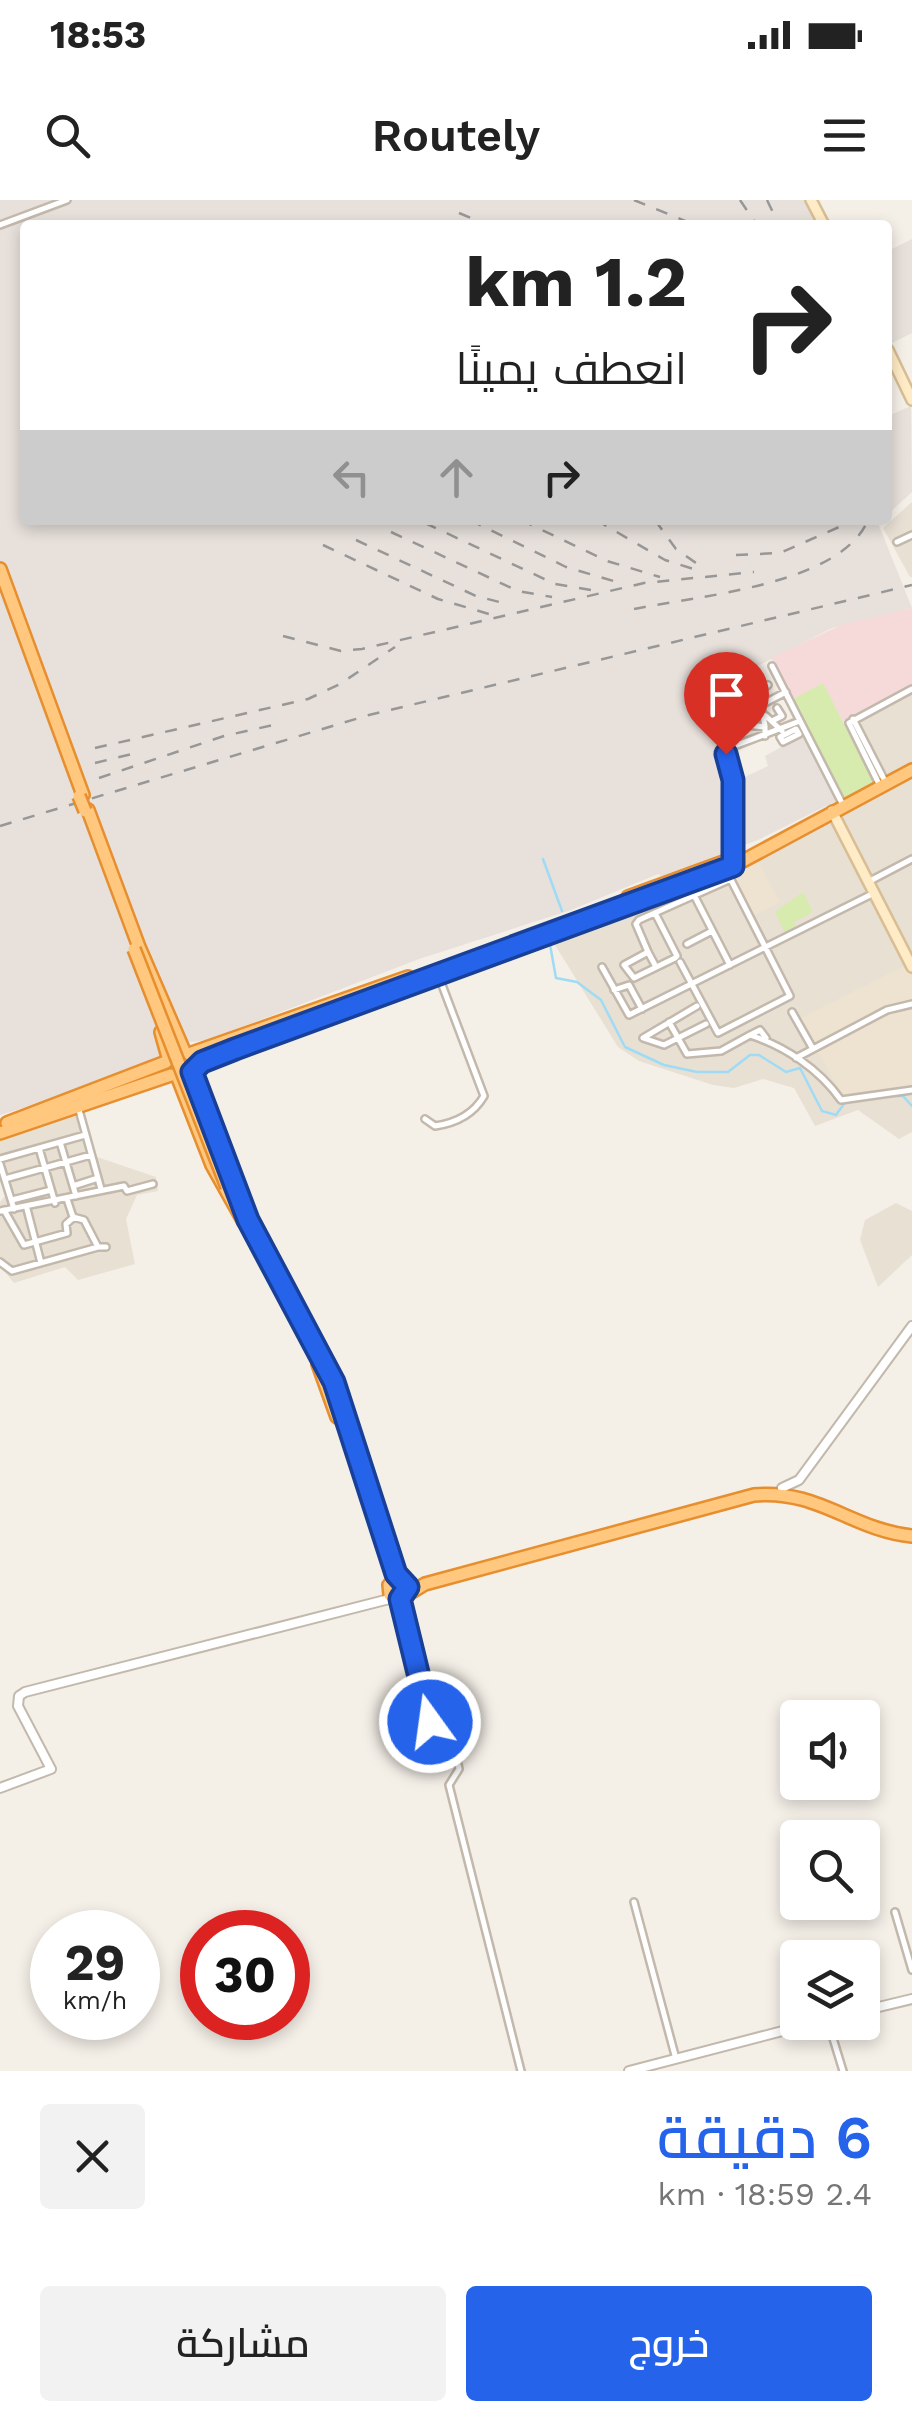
<!DOCTYPE html>
<html lang="ar">
<head>
<meta charset="utf-8">
<style>
	:root { --surface:#fff; --page:#f2f2f2; --text:#222; --muted:#767676; --accent:#2563eb }
	body { margin:0; font-family:"Work Sans",Cairo,sans-serif; background:var(--page); color:var(--text); direction:rtl; height:100vh; display:flex; flex-direction:column; font-size:38px; white-space:nowrap }
	* { box-sizing:border-box; margin:0 }
	p { font-size:32px; color:var(--muted) }
	.icon { flex:none; width:55px; height:55px; fill:none; stroke:currentColor; stroke-width:2; stroke-linecap:round; stroke-linejoin:round }
	.map { position:relative; height:1871px; overflow:hidden; direction:ltr }
	.details { display:flex; flex-direction:column; background:var(--surface); flex:1 }
	.details>* { flex:none }
	.hud { position:absolute; left:20px; top:20px; width:872px; height:305px; border-radius:10px; box-shadow:0 5px 15px #0003; direction:rtl; background:#fff; color:var(--text); overflow:hidden }
	.controls { position:absolute; left:780px; top:1500px; display:grid; gap:20px }
	.controls a { display:grid; place-items:center; width:100px; height:100px; border-radius:10px; background:var(--surface); box-shadow:0 5px 15px #0003; font-size:50px }
	.speed { position:absolute; left:30px; top:1710px; display:flex; gap:20px; font-size:50px; font-weight:700; text-align:center }
	.speed>* { display:grid; place-content:center; width:130px; height:130px; border-radius:50%; background:var(--surface); box-shadow:0 5px 15px #0003; line-height:1 }
	.speed small { font-size:25px; font-weight:400 }
	.speed .limit { border:15px solid #d22; background:#fff; color:#111 }
	.pin { position:absolute; display:grid; place-items:center; width:85px; height:85px; color:#fff; margin:-102px -42px; border-radius:50% 50% 50% 0; rotate:-45deg; box-shadow:0 0 10px #0007 }
	.pin .icon { rotate:45deg }
	.me { position:absolute; width:110px; margin:-55px; rotate:346deg; stroke-linejoin:round; filter:drop-shadow(0 0 8px #0008) }
	.turn { display:flex; align-items:center; gap:35px; height:210px; padding:0 40px; font-size:45px }
	.turn .icon { width:130px; height:130px; stroke-width:2.5 }
	.turn b { display:block; font-size:70px; line-height:85px }
	.lanes { display:flex; align-items:center; height:95px; padding:0 40px; background:#0003; justify-content:center; gap:50px; direction:ltr }
	.lanes .off { opacity:.35 }
	.round { display:grid; place-items:center; flex:none; width:105px; height:105px; border-radius:10px; background:var(--page) }
	.headline { display:flex; align-items:center; justify-content:space-between; height:170px; padding:0 40px }
	h1 { font-size:60px; font-weight:600; line-height:75px; color:var(--accent) }
	.primary-button { display:flex; gap:20px; margin-top:auto; padding:20px 40px }
	.primary-button a { flex:1; height:115px; border-radius:10px; background:var(--accent); color:#fff; font-size:40px; font-weight:600; line-height:115px; text-align:center }
	.primary-button a+a { background:var(--page); color:var(--text) }
	.status { display:flex; justify-content:space-between; align-items:center; height:70px; padding:0 50px; background:var(--surface); direction:ltr }
	.status svg { height:28px; fill:currentColor }
	header { display:flex; justify-content:space-between; align-items:center; height:130px; padding:0 40px; background:var(--surface); font-size:45px; font-weight:600 }
	.map>svg:first-child { display:block }
	.residential { fill:#e9e0d4 }
	.industrial { fill:#e7e0db }
	.education { fill:#eee2d0 }
	.medical { fill:#f6dad9 }
	.green { fill:#d6ebad }
	.lines { fill:none; stroke-linecap:round; stroke-linejoin:round }
	.stream { stroke:#9fdbf5; stroke-width:2.5 }
	.minor-casing { stroke:#c3b8ac; stroke-width:10 }
	.tertiary-casing { stroke:#c3b8ac; stroke-width:12 }
	.secondary-casing { stroke:#d7be94; stroke-width:14 }
	.trunk-casing { stroke:#e78e2e; stroke-width:16 }
	.minor { stroke:#fff; stroke-width:5 }
	.tertiary { stroke:#fff; stroke-width:8 }
	.secondary { stroke:#ffebc6; stroke-width:9 }
	.trunk { stroke:#ffc87e; stroke-width:11 }
	.rail { stroke:#979797; stroke-width:2.5; stroke-dasharray:12 12; stroke-linecap:butt }
	.trunk-bridge-casing { stroke:#e78e2e; stroke-width:16; stroke-linecap:butt }
	.trunk-bridge { stroke:#ffc87e; stroke-width:11 }
	.route-casing { stroke:#184099; stroke-width:25 }
	.route { stroke:#2563eb; stroke-width:18 }
</style>
</head>
<body>
<div class="status"><b>18:53</b><svg viewBox="0 0 49 12"><path d="M0 12V9h3v3zM5 12V6h3v6zM10 12V3h3v9zM15 12V0h3v12zM26 1h20v11H26zM47 4h2v5h-2z"/></svg></div>
<header><svg class="icon" aria-label="menu" viewBox="0 0 24 24"><path d="M4 6h16M4 12h16M4 18h16"/></svg>Routely<svg class="icon" aria-label="search" viewBox="0 0 24 24"><circle cx="10" cy="10" r="6"/><path d="M15 15l6 6"/></svg></header>
<div class="map">
<svg width="912" height="1871" viewBox="0 0 912 1871">
	<rect width="100%" height="100%" fill="#f4efe7"/>
	<path class="residential" d="M912 302V377H910L883 328Z
		M912 488V932L899 939 858 910 815 926 794 888 763 879 734 888 713 885 639 861 618 847 555 745 579 726 721 674 879 587 843 522Z
		M82 907 97 957 156 977 158 991 137 995 126 1019 135 1064 78 1080 65 1067 14 1083 0 1066V1002L6 995 0 975V935Z
		M896 1003 912 1011V1055L878 1087 860 1040 865 1020Z"/>
	<path class="industrial" d="M0 0H808L821 25H25V320H881L878 323 912 408 832 428 734 478 731 551 736 581 768 566 765 556 804 535 838 600 760 639 688 667 662 676 658 674 571 710 419 759 208 840 184 843 162 852 156 864 128 876 0 915Z
		M912 39V133L888 145V51Z
		M911 206 912 292 888 314V216Z"/>
	<path class="education" d="M756 658 780 702 754 716 730 672Z
		M906 765 912 776V800L816 845 801 818Z
		M912 808V885L842 895 817 851 884 815Z"/>
	<path class="medical" d="M912 408V488L843 522 823 484 793 499 771 458 841 425Z"/>
	<path class="green" d="M823 483 874 583 843 598 793 499Z
		M803 692 813 712 794 722 796 728 785 733 775 712Z"/>
	<g class="lines">
		<path class="stream" d="M543 659 562 711
			M549 739 556 778 577 782 601 800 625 847 664 865 697 872H728L750 855H759L786 872 800 868 822 911 836 915 846 901
			M882 896H903L912 906"/>
		<g class="minor-casing">
			<path id="minor" d="M0 25 67 0
				M897 342 912 335
				M772 466 843 605
				M739 481 737 545 800 521
				M729 482 731 658
				M749 490 754 491 759 482 763 488 768 485
				M738 505H761L786 492
				M761 505 765 526
				M766 516 782 531
				M853 519 886 583
				M772 521 782 516 777 508
				M738 524 765 527V536
				M796 529 799 534 783 542 780 537Z
				M880 586 849 523 912 489
				M868 682 912 659
				M694 695 730 765
				M655 713 677 756 675 758 634 778 624 765 648 752 656 767
				M687 744 712 731
				M648 752 636 724 639 720 731 679
				M680 762 718 833 790 796 727 672
				M602 767 629 815 874 693
				M614 790 629 785 642 809
				M697 806 643 838 664 845 706 824
				M792 812 813 849
				M669 822 687 854 721 851 750 835C786 847 819 869 841 900L912 890
				M750 835 760 830 766 838
				M796 858 887 810 912 804
				M79 910 101 989
				M425 919 435 926C456 923 473 915 484 896L439 777
				M60 942 76 996
				M39 948 55 1003
				M0 959 85 935
				M0 964 14 1009
				M5 979 91 955
				M73 986 98 978
				M67 999 73 1017 84 1020 98 1047H106
				M12 1000 51 990
				M27 1009 41 1063
				M4 1010 24 1045 67 1033 66 1024 74 1017
				M0 1011 124 986 127 991 153 984
				M0 1062 12 1071 98 1047
				M401 1402 430 1522C451 1546 451 1529 459 1569L449 1585 521 1871
				M634 1702 676 1859
				M895 1712 912 1770
				M828 1822 843 1871"/>
		</g>
		<g class="tertiary-casing">
			<path id="tertiary" d="M782 1288 799 1280 912 1126
				M0 1588 51 1569 18 1506 19 1496 25 1492 393 1398
				M862 1811 912 1799
				M629 1871 817 1822"/>
		</g>
		<g class="secondary-casing">
			<path id="secondary" d="M811 0 824 25
				M888 150 912 200
				M832 611 912 767"/>
		</g>
		<g class="trunk-casing">
			<path id="trunk" d="M0 369 83 595
				M88 610 139 747 184 851
				M628 697 737 657
				M161 832 168 857
				M189 854 408 777
				M193 869 235 849 726 670 912 570
				M191 873 237 988
				M178 878 212 965 244 1022
				M7 923 166 862
				M0 933 171 875
				M232 984 334 1181 400 1379
				M318 1164 337 1217
				M408 1392 404 1380 396 1379 389 1385 390 1395 400 1399 425 1384 754 1295C818 1289 852 1330 912 1336"/>
		</g>
		<use href="#minor" class="minor"/>
		<use href="#tertiary" class="tertiary"/>
		<use href="#secondary" class="secondary"/>
		<use href="#trunk" class="trunk"/>
		<path class="rail" d="M634 0 695 25
			M740 0 757 25
			M767 0 779 25
			M459 13 488 25
			M470 320 566 367 617 382
			M521 320 607 361 660 377
			M596 320 665 360 703 372
			M655 320 676 349 696 363
			M425 323 555 384 591 390
			M391 332 518 391 552 397
			M356 340 476 396 507 404
			M323 345 438 399 489 414
			M736 355 780 353 855 320
			M634 409C697 396 841 385 868 320
			M283 436 341 451 362 449 644 383 754 372
			M95 548 308 499 340 484 395 447
			M95 563 136 553
			M99 578 224 536 282 523
			M0 626 369 515 912 385"/>
		<g class="trunk-bridge-casing">
			<path id="trunk-bridge" d="M79 596 85 611
				M134 749 227 987"/>
		</g>
		<use href="#trunk-bridge" class="trunk-bridge"/>
	</g>
	<g class="lines">
		<g class="route-casing">
			<path id="route" d="M430 1522 400 1399 408 1387 396 1374 334 1182 248 1020 192 872 202 862 235 849 733 666V580L726 554"/>
		</g>
		<use href="#route" class="route"/>
	</g>
</svg>
<div class="controls">
<a><svg class="icon" aria-label="sound" viewBox="0 0 24 24"><path d="M4 9h4l5-4v14l-5-4H4zM17 9q2 3 0 6"/></svg></a>
<a><svg class="icon" aria-label="search" viewBox="0 0 24 24"><circle cx="10" cy="10" r="6"/><path d="M15 15l6 6"/></svg></a>
<a><svg class="icon" aria-label="layers" viewBox="0 0 24 24"><path d="M12 4l9 5-9 5-9-5zM3 14l9 5 9-5"/></svg></a>
</div>
<div class="speed"><div>29<small>km/h</small></div><div class="limit">30</div></div>
<div class="pin" style="left:726px;top:554px;background:#d93025"><svg class="icon" aria-label="arrive" viewBox="0 0 24 24"><path d="M6 21V4h12l-3 4 3 4H6"/></svg></div>
<svg class="me" style="left:430px;top:1522px" viewBox="-20 -20 40 40"><circle r="17" fill="#2563eb" stroke="#fff" stroke-width="3"/><path d="M0-11L8 9 0 5-8 9z" fill="#fff"/></svg>
<div class="hud">
<div class="turn"><svg class="icon" aria-label="right" viewBox="0 0 24 24"><path d="M7 20v-9h11M14 6l5 5-5 5"/></svg><div><b>1.2 km</b>انعطف يمينًا</div></div>
<div class="lanes"><svg class="icon off" aria-label="left" viewBox="0 0 24 24"><path d="M17 20v-9H6M10 6l-5 5 5 5"/></svg><svg class="icon off" aria-label="ahead" viewBox="0 0 24 24"><path d="M12 20V5M6 11l6-6 6 6"/></svg><svg class="icon" aria-label="right" viewBox="0 0 24 24"><path d="M7 20v-9h11M14 6l5 5-5 5"/></svg></div>
</div>
</div>
<section class="details">
<div class="headline"><div><h1>6 دقيقة</h1><p>2.4 km · 18:59</p></div><a class="round"><svg class="icon" aria-label="close" viewBox="0 0 24 24"><path d="M6 6l12 12M18 6L6 18"/></svg></a></div>
<div class="primary-button"><a>خروج</a><a>مشاركة</a></div>
</section>
</body>
</html>
